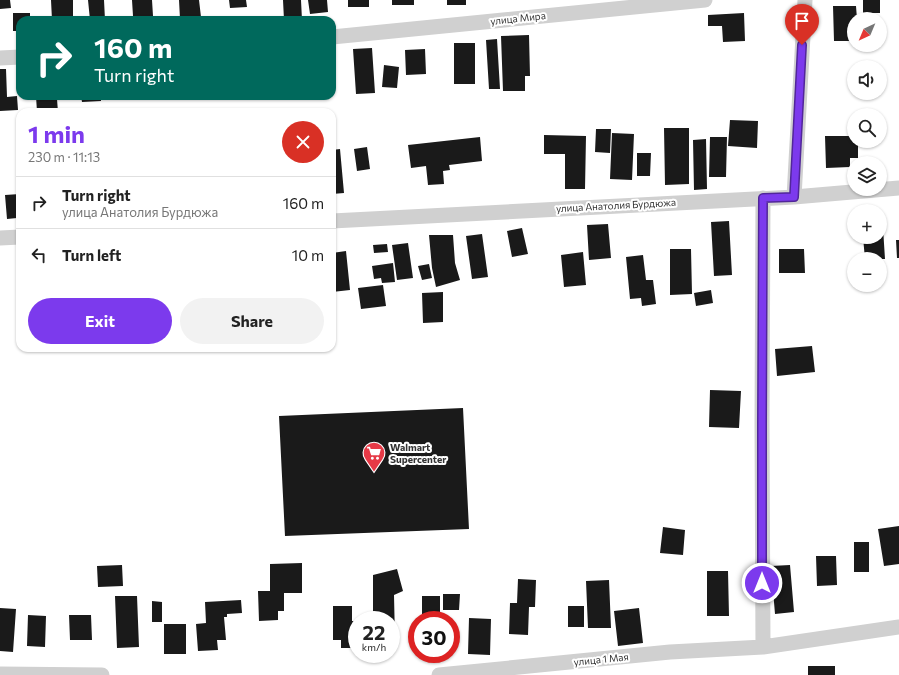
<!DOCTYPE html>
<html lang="en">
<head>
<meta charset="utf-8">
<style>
	:root { --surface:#fff; --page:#f2f2f2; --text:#222; --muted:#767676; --line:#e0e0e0; --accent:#7c3aed }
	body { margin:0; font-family:Commissioner,sans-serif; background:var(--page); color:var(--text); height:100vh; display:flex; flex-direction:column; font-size:15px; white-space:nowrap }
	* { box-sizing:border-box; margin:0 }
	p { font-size:13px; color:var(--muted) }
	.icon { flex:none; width:22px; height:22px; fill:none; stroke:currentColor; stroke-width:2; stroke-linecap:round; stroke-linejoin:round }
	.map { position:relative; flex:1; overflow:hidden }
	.panel { position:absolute; left:16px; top:108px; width:320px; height:244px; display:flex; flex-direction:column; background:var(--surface); border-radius:12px; box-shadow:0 1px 3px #0004 }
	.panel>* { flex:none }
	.top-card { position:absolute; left:16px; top:16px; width:320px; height:84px; border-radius:12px; box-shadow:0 1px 3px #0004; background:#00695c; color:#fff; overflow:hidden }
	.needle { width:26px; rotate:224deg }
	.fabs { position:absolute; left:847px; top:12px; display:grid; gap:8px }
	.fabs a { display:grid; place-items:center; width:40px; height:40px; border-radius:50%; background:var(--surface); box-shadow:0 1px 3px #0004; font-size:20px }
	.speed { position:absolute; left:348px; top:611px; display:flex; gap:8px; font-size:20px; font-weight:700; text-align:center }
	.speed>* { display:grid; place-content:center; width:52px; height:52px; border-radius:50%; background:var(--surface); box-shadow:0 1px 3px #0004; line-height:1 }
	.speed small { font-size:10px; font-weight:400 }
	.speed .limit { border:6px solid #d22; background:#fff; color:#111 }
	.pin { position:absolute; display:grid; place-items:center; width:34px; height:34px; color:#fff; margin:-41px -17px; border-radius:50% 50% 50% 0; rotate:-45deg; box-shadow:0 0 4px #0007 }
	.pin .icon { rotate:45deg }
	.me { position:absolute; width:44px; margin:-22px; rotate:0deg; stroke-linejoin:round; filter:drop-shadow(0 0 3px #0008) }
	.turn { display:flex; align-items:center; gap:14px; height:84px; padding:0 12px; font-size:18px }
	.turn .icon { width:52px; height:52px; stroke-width:2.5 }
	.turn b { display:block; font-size:28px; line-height:34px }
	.round { display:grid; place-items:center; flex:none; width:42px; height:42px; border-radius:21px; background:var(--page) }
	.head { display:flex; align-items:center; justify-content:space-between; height:68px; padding:0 12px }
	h1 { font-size:24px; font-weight:700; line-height:30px; color:var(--accent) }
	.action { display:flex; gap:8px; margin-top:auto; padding:8px 12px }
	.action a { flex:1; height:46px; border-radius:24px; background:var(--accent); color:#fff; font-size:16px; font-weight:700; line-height:46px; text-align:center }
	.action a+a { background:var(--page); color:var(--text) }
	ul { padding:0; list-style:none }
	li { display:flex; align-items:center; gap:12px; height:52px; padding:0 12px; border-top:1px solid var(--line) }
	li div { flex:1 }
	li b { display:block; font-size:15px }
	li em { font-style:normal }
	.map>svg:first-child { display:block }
	.building { fill:#1a1a1a }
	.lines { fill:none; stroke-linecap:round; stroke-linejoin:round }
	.street { stroke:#d0d0d0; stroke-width:15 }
	.route-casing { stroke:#51269a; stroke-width:10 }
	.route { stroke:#7c3aed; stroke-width:7 }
	.labels { text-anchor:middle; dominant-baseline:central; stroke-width:4; stroke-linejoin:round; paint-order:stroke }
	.street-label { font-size:10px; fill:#333; stroke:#fff }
	.poi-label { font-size:10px; font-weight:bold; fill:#333; stroke:#fff; text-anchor:start }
</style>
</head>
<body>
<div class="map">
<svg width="899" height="675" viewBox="0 0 899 675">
	<rect width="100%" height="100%" fill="#fff"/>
	<path class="building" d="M0 0H10L11 8 0 9Z
		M51 0H73V20H52Z
		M88 0H104L105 20H90Z
		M132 0H152L153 16H133Z
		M179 0H199L201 17 180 19Z
		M229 0H246L247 7 230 8Z
		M283 0H301L302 20H284Z
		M308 0H327L328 12 310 14Z
		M348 0H369V7H348Z
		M392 0H414V5H392Z
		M447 0H466V5H447Z
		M863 0H880V13H863Z
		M833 6H856L857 19H854V41H834Z
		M13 13H30V20H20V31H13Z
		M744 13 745 41 723 42 722 26H708V15Z
		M529 35 530 76H525V91H503L501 36Z
		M497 39 500 89H489L486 40Z
		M454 43H475V84H454Z
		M372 48 375 93 356 94 353 49Z
		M425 49 426 74 406 75 405 50Z
		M384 65 399 67 397 88 382 87Z
		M0 69H6L7 97 17 96 18 110 0 111Z
		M36 96H48V100L57 99 58 112H37Z
		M81 96H101V101L82 102Z
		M253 96H279V100L253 99Z
		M730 120 758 121 757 148 728 146Z
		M664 128H689V184L665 185Z
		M596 129H611L610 153 595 152Z
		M612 133 634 134 632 180 610 179Z
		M544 135 586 136 585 189H565V154H544Z
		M825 136H854V141H858V158H850V167L826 168Z
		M480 137 482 161 449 165 450 170 443 171 444 184 428 185 426 166 411 168 408 145Z
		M710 137H727L726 177H709Z
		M706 139 707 189 694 190 693 140Z
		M367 147 370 169 357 171 354 149Z
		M340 149 344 193 332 194V150Z
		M637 153H651L650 176H637Z
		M20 194V205H16L17 218 7 219 5 195Z
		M880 212H882L885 259H865L863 237H880Z
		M729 221 732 275 714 276 711 222Z
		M608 224 611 258 589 260 587 225Z
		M522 228 528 254 512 257 507 231Z
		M482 234 488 277 472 279 466 236Z
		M429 235H453L455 263 460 280 436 287 432 268Z
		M896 240H899V258H897Z
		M408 243 413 278 397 280 392 245Z
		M387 244 388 252 374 253 373 245Z
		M670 249H691L692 294 670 295Z
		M779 249H804L805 273H779Z
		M346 251 350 290 332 292V253Z
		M583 252 586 285 564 287 561 255Z
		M643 255 646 280H653L656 304 642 306 641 298 630 299 626 257Z
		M393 263 395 282 382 283 381 278 374 279 372 266Z
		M429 264 432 278 422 280 418 266Z
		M383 285 386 306 361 309 358 288Z
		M711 290 713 303 696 306 694 293Z
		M443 292V322L423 323 422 293Z
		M812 346 815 372 777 376 775 349Z
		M710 390 741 391 739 428 709 427Z
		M463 408 469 529 285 536 279 416Z
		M899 526V564L884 566 878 529Z
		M663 527 685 530 683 555 660 553Z
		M854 542H869V572H854Z
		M816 556H836L837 585 817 586Z
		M302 563V593H284V611H278V620L259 621 258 591H270V564Z
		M122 565 123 586 98 587 97 566Z
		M790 565 794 612 775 614 771 566Z
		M397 569 403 591 394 595 395 640H391V620H373V575Z
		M707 571H728L729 616H707Z
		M518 579 536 580 535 607H529L528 635 509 634 510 603H517Z
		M609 580 611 628H588L586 581Z
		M443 594H460L459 610H443Z
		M115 596H137L139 647 117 648Z
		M422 596H440V620H422Z
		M241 600 242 613 227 614V617H224L226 640H217L218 650 198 651 196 624 206 623 205 602Z
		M152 601 162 602V622H152Z
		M333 606H352V621H357V648H341V640H333Z
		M568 606H584V627H568Z
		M0 608 16 609 13 652 0 651Z
		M639 608 643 643 618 646 614 611Z
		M28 615 46 616 45 647 27 646Z
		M69 615H91L92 640H70Z
		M469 618 491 619 490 655 468 654Z
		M164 624H186V654H164Z
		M808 666H835V675H808Z"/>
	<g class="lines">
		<path class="street" d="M332 37 705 0
			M0 58 20 57
			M794 197 805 0
			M332 221 794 197 899 188
			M0 238 20 237
			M763 647 762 423 763 198
			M0 674 102 675
			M439 675 670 652 763 647 899 627"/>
	</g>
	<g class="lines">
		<g class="route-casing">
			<path id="route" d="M762 583V423L763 198 794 197 802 45"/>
		</g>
		<use href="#route" class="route"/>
	</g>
	<defs>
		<g id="supermarket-pin" transform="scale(1.15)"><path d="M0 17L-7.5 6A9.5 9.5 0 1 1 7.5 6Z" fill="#e63946" stroke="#fff"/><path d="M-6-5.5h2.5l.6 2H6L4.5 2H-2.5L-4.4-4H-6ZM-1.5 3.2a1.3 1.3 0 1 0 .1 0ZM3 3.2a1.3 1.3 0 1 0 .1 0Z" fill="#fff"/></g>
	</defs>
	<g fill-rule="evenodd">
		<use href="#supermarket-pin" x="374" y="453"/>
	</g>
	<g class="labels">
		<g class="street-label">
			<text transform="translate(518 18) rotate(-6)">улица Мира</text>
			<text transform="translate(616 205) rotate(-3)">улица Анатолия Бурдюжа</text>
			<text transform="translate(601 659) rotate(-6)">улица 1 Мая</text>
		</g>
		<g class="poi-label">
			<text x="390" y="447">Walmart<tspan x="390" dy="12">Supercenter</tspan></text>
		</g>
	</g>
</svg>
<div class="fabs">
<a><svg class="needle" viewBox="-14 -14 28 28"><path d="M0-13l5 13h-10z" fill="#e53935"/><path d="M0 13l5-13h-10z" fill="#767676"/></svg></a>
<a><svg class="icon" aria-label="sound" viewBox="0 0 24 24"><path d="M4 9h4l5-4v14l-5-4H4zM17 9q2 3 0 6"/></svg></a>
<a><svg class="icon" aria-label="search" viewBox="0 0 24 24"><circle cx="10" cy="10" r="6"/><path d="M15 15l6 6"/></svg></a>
<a><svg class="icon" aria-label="layers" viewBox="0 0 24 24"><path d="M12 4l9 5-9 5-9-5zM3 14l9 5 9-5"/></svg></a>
<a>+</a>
<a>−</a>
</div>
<div class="speed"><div>22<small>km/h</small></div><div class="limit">30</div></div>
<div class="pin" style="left:802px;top:45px;background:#d93025"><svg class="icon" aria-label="arrive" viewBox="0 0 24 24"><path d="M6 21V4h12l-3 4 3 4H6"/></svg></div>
<svg class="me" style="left:762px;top:583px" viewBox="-20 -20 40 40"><circle r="17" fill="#7c3aed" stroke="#fff" stroke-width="3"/><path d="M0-11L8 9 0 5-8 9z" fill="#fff"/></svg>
<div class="top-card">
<div class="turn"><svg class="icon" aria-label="right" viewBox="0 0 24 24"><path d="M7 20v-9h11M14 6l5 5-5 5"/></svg><div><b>160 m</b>Turn right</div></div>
</div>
<section class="panel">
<div class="head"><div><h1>1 min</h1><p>230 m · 11:13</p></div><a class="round" style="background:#d93025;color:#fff"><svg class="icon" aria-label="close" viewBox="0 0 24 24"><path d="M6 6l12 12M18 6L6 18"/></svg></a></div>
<ul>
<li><svg class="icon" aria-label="right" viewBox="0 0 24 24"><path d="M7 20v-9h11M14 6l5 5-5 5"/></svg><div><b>Turn right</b><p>улица Анатолия Бурдюжа</p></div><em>160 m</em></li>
<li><svg class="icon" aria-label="left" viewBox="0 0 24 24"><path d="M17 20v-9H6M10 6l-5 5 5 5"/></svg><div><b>Turn left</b></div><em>10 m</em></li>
</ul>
<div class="action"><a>Exit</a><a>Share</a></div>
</section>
</div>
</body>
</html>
